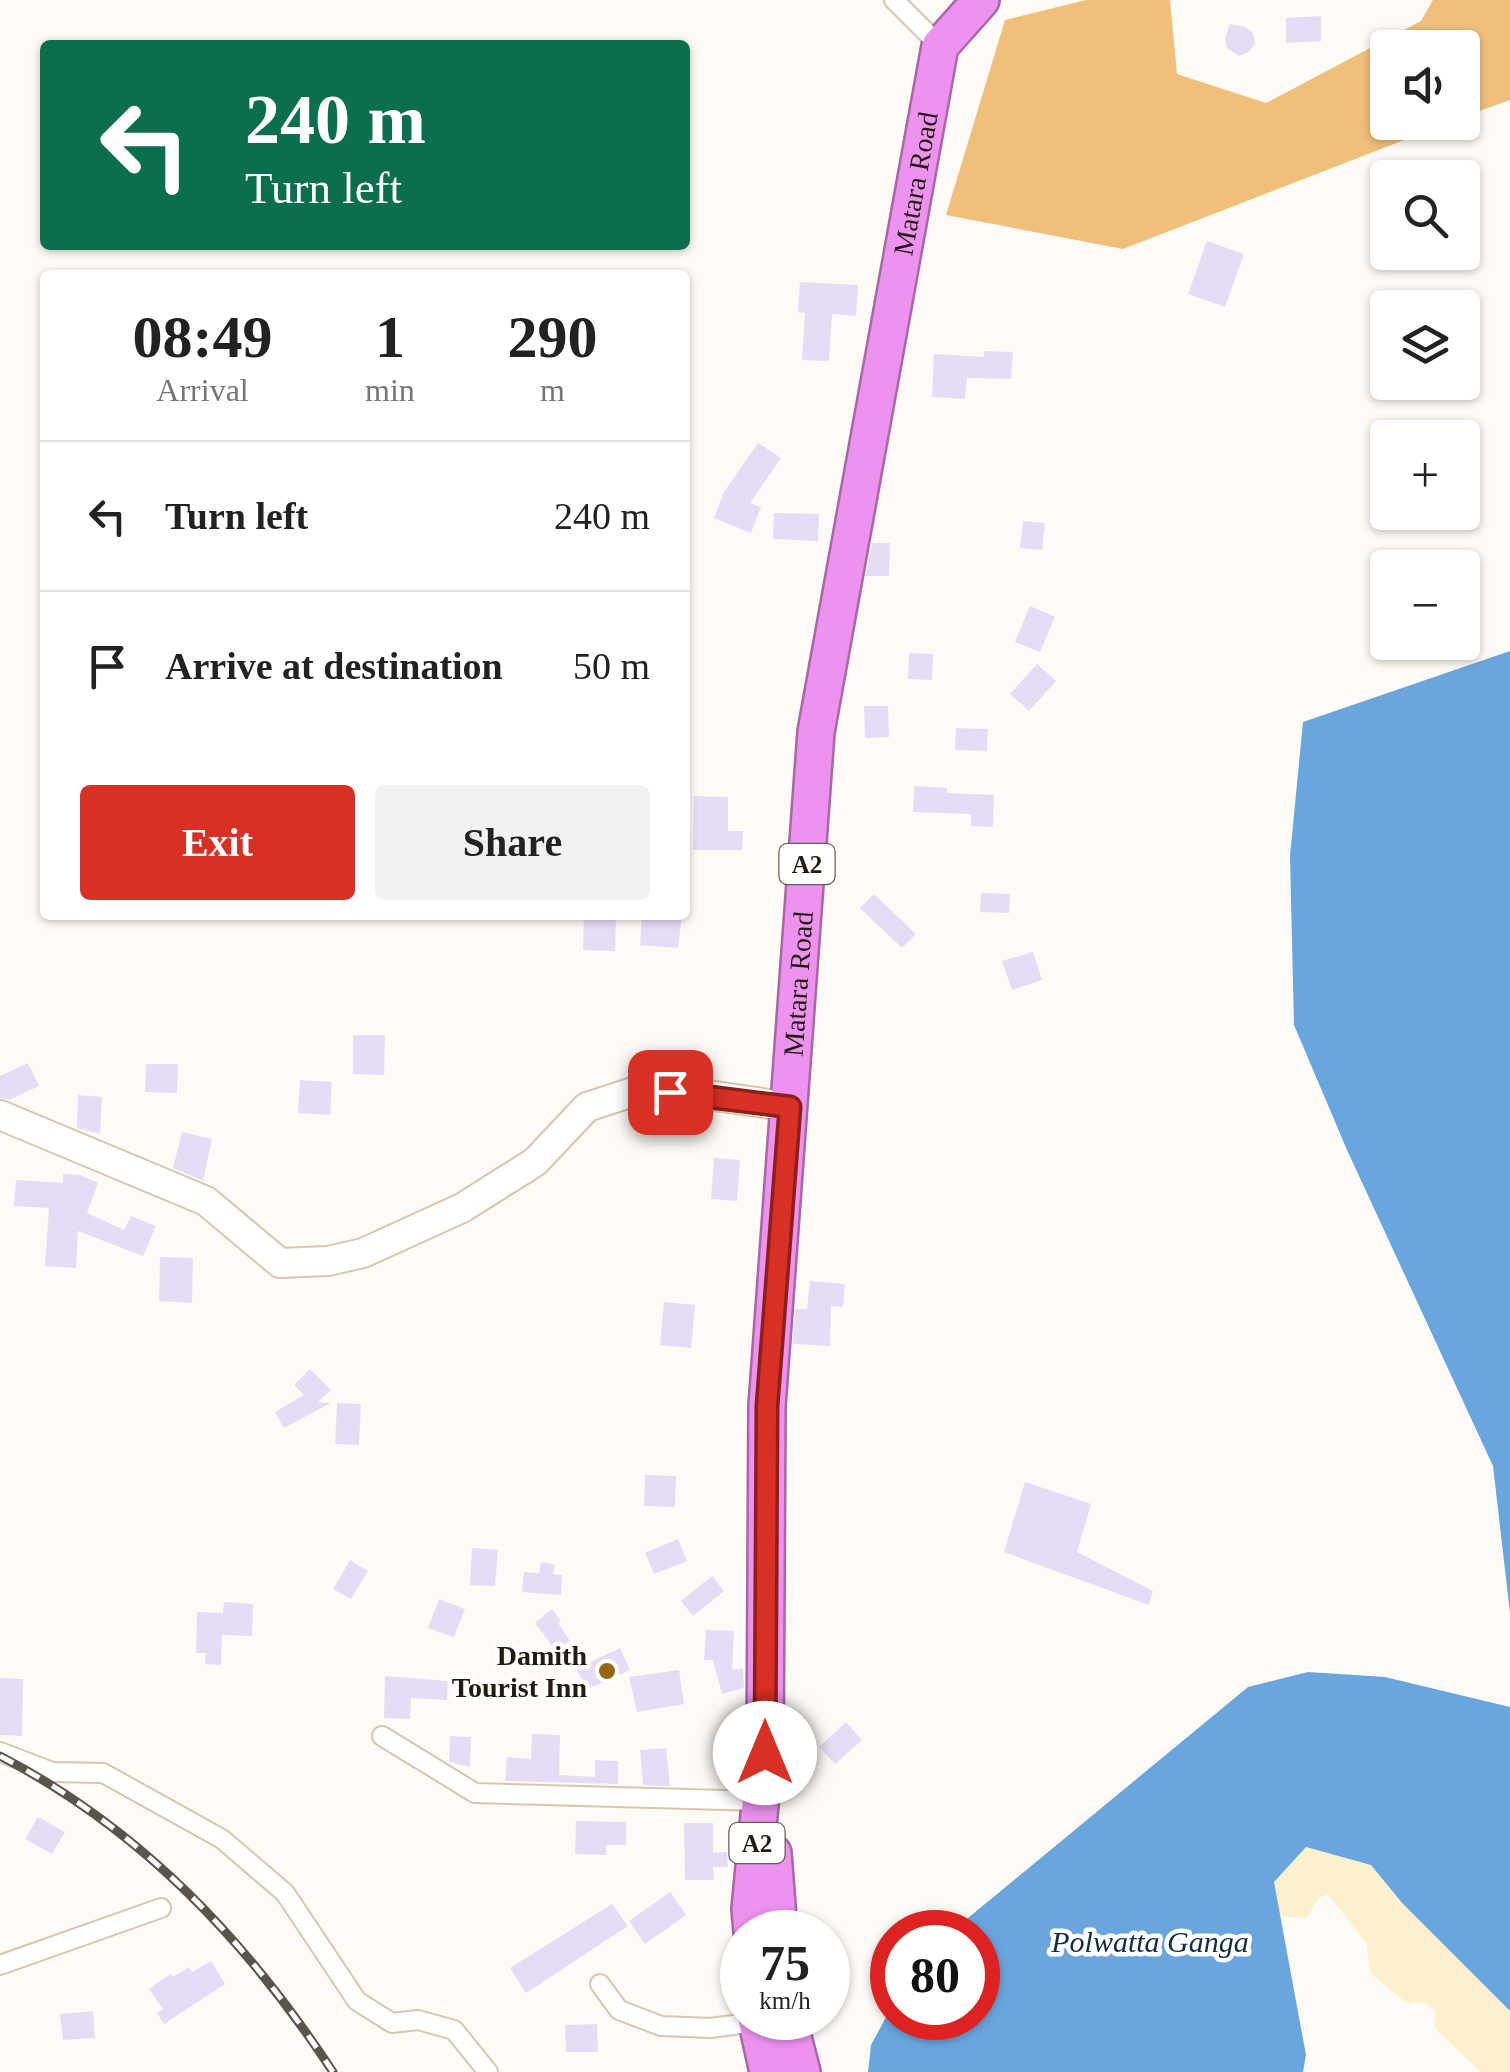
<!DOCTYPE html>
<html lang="en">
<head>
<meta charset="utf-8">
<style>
	:root { --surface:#fff; --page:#f2f2f2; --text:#222; --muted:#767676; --line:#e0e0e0; --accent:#d93025 }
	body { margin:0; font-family:Georgia,serif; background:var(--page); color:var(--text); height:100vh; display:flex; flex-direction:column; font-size:38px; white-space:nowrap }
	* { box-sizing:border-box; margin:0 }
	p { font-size:32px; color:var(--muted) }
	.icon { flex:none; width:55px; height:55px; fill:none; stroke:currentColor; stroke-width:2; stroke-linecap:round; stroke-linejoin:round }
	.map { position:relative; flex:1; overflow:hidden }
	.side { position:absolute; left:40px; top:270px; width:650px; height:650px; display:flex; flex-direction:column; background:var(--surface); border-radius:10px; box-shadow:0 2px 8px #0004 }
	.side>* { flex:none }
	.guide { position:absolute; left:40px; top:40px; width:650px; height:210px; border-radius:10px; box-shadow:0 2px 8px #0004; background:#0b6e4f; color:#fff; overflow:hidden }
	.controls { position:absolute; left:1370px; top:30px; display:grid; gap:20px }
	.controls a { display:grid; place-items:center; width:110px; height:110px; border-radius:10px; background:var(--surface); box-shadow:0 2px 8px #0004; font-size:50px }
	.speed { position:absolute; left:720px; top:1910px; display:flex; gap:20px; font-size:50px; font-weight:700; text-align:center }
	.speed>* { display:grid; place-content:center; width:130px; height:130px; border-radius:50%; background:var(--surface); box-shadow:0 2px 8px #0004; line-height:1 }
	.speed small { font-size:25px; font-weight:400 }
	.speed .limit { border:15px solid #d22; background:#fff; color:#111 }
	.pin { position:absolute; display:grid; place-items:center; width:85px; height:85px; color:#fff; margin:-42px; border-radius:20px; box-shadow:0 5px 15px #0006 }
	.me { position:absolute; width:110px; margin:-55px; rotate:0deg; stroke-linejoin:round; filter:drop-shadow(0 0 8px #0008) }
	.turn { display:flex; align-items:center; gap:35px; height:210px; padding:0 40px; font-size:45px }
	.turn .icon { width:130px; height:130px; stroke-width:2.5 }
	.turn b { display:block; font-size:70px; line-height:85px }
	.eta { display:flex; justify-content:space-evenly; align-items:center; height:170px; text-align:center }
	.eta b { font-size:60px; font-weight:600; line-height:70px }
	.button { display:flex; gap:20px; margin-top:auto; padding:20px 40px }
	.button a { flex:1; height:115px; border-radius:10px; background:var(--accent); color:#fff; font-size:40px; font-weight:600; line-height:115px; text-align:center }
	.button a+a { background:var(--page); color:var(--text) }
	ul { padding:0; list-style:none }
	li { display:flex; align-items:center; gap:30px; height:150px; padding:0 40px; border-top:2px solid var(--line) }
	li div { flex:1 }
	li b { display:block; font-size:38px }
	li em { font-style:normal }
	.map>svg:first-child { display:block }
	.green { fill:#f0c07b }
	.sand { fill:#fbf1cc }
	.water { fill:#69a6de }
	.building { fill:#e7dcf6 }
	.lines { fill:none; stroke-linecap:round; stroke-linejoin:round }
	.street-casing { stroke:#d8c6af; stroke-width:22 }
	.secondary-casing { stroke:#d8c6af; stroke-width:32 }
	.highway-casing { stroke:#a768a3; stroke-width:40 }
	.street { stroke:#fff; stroke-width:18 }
	.secondary { stroke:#fff; stroke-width:28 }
	.highway { stroke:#ee92f0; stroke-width:35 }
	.rail-casing { stroke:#5a544c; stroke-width:9 }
	.rail { stroke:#fff; stroke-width:5; stroke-dasharray:15; stroke-linecap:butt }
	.route-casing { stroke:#8d1f18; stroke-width:25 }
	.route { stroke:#d93025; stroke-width:18 }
	.poi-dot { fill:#956715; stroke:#fff; stroke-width:4 }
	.labels { text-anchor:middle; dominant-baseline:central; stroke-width:9; stroke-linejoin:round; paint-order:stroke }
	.shield { fill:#fff; stroke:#645f5a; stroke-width:2.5 }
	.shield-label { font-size:25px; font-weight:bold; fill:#221b13 }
	.street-label { font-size:28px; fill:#221b13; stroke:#fff }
	.poi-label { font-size:28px; font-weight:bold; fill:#221b13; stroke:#fff; text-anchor:end }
	.water-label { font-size:30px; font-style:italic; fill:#112b43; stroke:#fff }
</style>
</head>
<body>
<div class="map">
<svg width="1510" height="2072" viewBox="0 0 1510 2072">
	<rect width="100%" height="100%" fill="#fefaf5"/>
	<path class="green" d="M1086 0H1170L1177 74 1266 103 1421 21 1433 0H1510V100L1463 117 1462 48H1388V122L1448 123 1123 249 946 215 1005 20Z"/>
	<path class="sand" d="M1306 1847 1371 1865 1403 1904 1510 2012V2072H1481L1434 2027 1436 2013C1427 2002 1421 2000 1408 2004L1370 1973 1367 1944 1328 1894 1319 1898 1306 1918 1279 1916 1274 1882Z"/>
	<path class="water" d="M1510 651V1613L1493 1466 1347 1150 1294 1025 1290 856 1303 722Z
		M1308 1672 1385 1677 1510 1707V2011L1403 1904 1371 1865 1306 1847 1274 1882 1306 2055 1303 2072H868L871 2045 892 2006V2018H978V1932H951L1248 1687Z"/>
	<path class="building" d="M1321 16V41L1286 43V18Z
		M1230 24 1245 27 1253 33 1255 44 1249 52 1239 56 1227 48 1225 38Z
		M1207 241 1244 254 1225 307 1188 294Z
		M800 282 858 285 856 316 832 314 829 361 802 360 805 313 798 312Z
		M984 351 1013 352 1011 379 967 378 965 399 932 397 934 354 984 357Z
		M758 443 781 458 750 503 761 507 751 533 714 518 724 492Z
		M774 513 819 514 818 541 773 539Z
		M1023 521 1045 523 1042 550 1020 548Z
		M872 543H890L889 576H866Z
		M1030 606 1055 617 1040 652 1015 642Z
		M909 653 933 654 932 680 908 679Z
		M1037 664 1056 681 1029 711 1010 694Z
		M864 706H888L889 737 865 738Z
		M956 728 988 729 987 751 955 750Z
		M914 786 947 788V793L994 795 993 827 971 826V814L913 812Z
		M694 796 728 797V831H743L742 850H693Z
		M981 893 1010 894 1009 913 980 912Z
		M874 894 916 934 902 948 860 908Z
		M584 915H616L615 951 583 950Z
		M642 915H682L678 948 640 945Z
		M1033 952 1042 980 1012 990 1002 961Z
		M353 1035H385L384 1075 353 1074Z
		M28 1063 39 1086 9 1100 0 1098V1076Z
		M146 1064H178L177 1093 145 1092Z
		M300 1080 332 1082 330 1115 298 1113Z
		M78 1095 102 1097 100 1134 77 1128Z
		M182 1132 212 1139 203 1181 173 1168Z
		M714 1158 740 1160 737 1201 711 1199Z
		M63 1174 80 1175 98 1183 87 1213 124 1230 131 1216 156 1226 143 1256 78 1231 76 1268 45 1266 49 1208 14 1206 16 1180 63 1183Z
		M160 1257 193 1258 192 1303 159 1301Z
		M810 1281 845 1284 843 1307 831 1306 830 1346 793 1344 795 1309H807Z
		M664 1302 695 1305 691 1348 660 1345Z
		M310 1369 331 1390 318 1402 331 1403 284 1428 275 1412 304 1395 294 1385Z
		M337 1403 361 1404 359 1445 335 1444Z
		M645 1475 676 1476 675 1507 644 1506Z
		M1025 1482 1091 1504 1077 1552 1153 1591 1149 1605 1004 1552Z
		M678 1539 687 1561 654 1574 645 1553Z
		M472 1548 498 1550 495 1586 470 1585Z
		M350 1560 368 1571 351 1599 333 1589Z
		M541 1562 555 1565 553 1574 562 1575 561 1595 522 1592 524 1572 539 1573Z
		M712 1576 724 1591 693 1616 681 1601Z
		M439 1599 465 1609 454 1637 428 1628Z
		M224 1602 253 1604 252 1636 222 1635 221 1665 205 1664 206 1653H196L197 1612 223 1613Z
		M552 1609 561 1621 558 1623 570 1641 556 1651 535 1623Z
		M706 1630 734 1631 732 1670 743 1668 744 1688 722 1694 713 1660H704Z
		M620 1648 630 1670 588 1689 576 1669Z
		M679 1670 684 1704 637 1712 629 1677Z
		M385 1676 448 1681 447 1700 411 1698 410 1719 384 1718Z
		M0 1678 23 1679 22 1736 0 1735Z
		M846 1722 862 1740 835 1764 819 1747Z
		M532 1734 560 1735 559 1775 595 1777V1760L618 1761V1784L505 1781 507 1757 531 1759Z
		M450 1736 471 1737 470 1767 449 1762Z
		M666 1748 670 1786 643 1785 640 1750Z
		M38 1817 65 1832 52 1854 25 1839Z
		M576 1821 626 1822V1845H606V1855L575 1854Z
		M684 1823H713V1853L727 1852 728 1867H713L714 1880H685Z
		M670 1892 686 1915 645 1944 629 1921Z
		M612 1904 628 1926 526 1993 510 1968Z
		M211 1961 225 1984 164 2024 157 2013 163 2009 149 1989 171 1974 173 1977 189 1967 192 1972Z
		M93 2011 95 2038 63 2040 60 2014Z
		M597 2024 598 2052H566L565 2025Z"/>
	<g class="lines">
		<g class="street-casing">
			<path id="street" d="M894 0 940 46
				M382 1736 475 1793 760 1801
				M0 1752 52 1772 103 1773 222 1839 285 1893 357 2001 392 2023 418 2020 454 2030 488 2072
				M0 1965 161 1908
				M600 1984 619 2010 661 2026 710 2028 756 2022"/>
		</g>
		<g class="secondary-casing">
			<path id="secondary" d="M0 1115 206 1201 280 1263 328 1261 363 1253 462 1208 535 1162 587 1107 639 1090 701 1094 790 1107"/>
		</g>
		<g class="highway-casing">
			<g id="highway">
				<path d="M773 1853 779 1932"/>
				<path id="s1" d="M752 1932 750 1909 765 1753 767 1406 816 732 940 46 981 0"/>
				<path d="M756 2018 768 2072"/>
				<path d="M788 2018 802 2072"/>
			</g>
		</g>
		<use href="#street" class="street"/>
		<use href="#secondary" class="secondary"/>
		<use href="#highway" class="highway"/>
		<g class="rail-casing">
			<path id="rail" d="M0 1756C141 1829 247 1941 333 2072"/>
		</g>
		<use href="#rail" class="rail"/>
	</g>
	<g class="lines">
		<g class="route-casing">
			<path id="route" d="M670 1092 790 1107 767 1406 765 1753"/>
		</g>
		<use href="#route" class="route"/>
	</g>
	<circle class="poi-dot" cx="607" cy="1671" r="10"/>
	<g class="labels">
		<g class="shield">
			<rect x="779.5" y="844" width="55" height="40" rx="8"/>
			<rect x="729.5" y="1823" width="55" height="40" rx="8"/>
		</g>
		<g class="shield-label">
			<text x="807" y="864">A2</text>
			<text x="757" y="1843">A2</text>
		</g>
		<g class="street-label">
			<text stroke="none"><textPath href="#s1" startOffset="1760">Matara Road</textPath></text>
			<text stroke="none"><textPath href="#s1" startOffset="950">Matara Road</textPath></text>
		</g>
		<g class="poi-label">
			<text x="587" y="1655">Damith<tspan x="587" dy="32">Tourist Inn</tspan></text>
		</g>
		<g class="water-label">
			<text x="1150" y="1941">Polwatta Ganga</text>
		</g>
	</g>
</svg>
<div class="controls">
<a><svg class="icon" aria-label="sound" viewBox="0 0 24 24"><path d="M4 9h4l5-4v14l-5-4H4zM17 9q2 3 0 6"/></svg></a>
<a><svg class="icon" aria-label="search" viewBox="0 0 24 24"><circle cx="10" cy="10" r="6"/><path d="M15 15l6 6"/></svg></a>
<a><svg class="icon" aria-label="layers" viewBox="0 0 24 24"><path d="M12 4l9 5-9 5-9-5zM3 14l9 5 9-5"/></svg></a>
<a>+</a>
<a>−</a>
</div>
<div class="speed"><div>75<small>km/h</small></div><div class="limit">80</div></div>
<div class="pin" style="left:670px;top:1092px;background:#d93025"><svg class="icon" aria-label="arrive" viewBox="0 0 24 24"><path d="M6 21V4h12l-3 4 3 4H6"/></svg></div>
<svg class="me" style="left:765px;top:1753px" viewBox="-20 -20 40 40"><circle r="19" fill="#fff"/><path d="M0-13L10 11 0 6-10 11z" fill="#d93025"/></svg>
<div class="guide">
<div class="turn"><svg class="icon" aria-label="left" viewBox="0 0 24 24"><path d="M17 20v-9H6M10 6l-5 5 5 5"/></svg><div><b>240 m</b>Turn left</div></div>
</div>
<section class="side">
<div class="eta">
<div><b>08:49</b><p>Arrival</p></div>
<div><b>1</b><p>min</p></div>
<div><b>290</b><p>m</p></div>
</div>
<ul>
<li><svg class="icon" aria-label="left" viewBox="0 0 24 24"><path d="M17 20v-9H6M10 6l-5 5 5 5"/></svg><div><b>Turn left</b></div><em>240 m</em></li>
<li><svg class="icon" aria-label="arrive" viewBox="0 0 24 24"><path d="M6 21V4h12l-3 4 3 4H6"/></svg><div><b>Arrive at destination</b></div><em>50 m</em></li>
</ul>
<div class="button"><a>Exit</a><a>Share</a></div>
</section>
</div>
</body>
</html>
